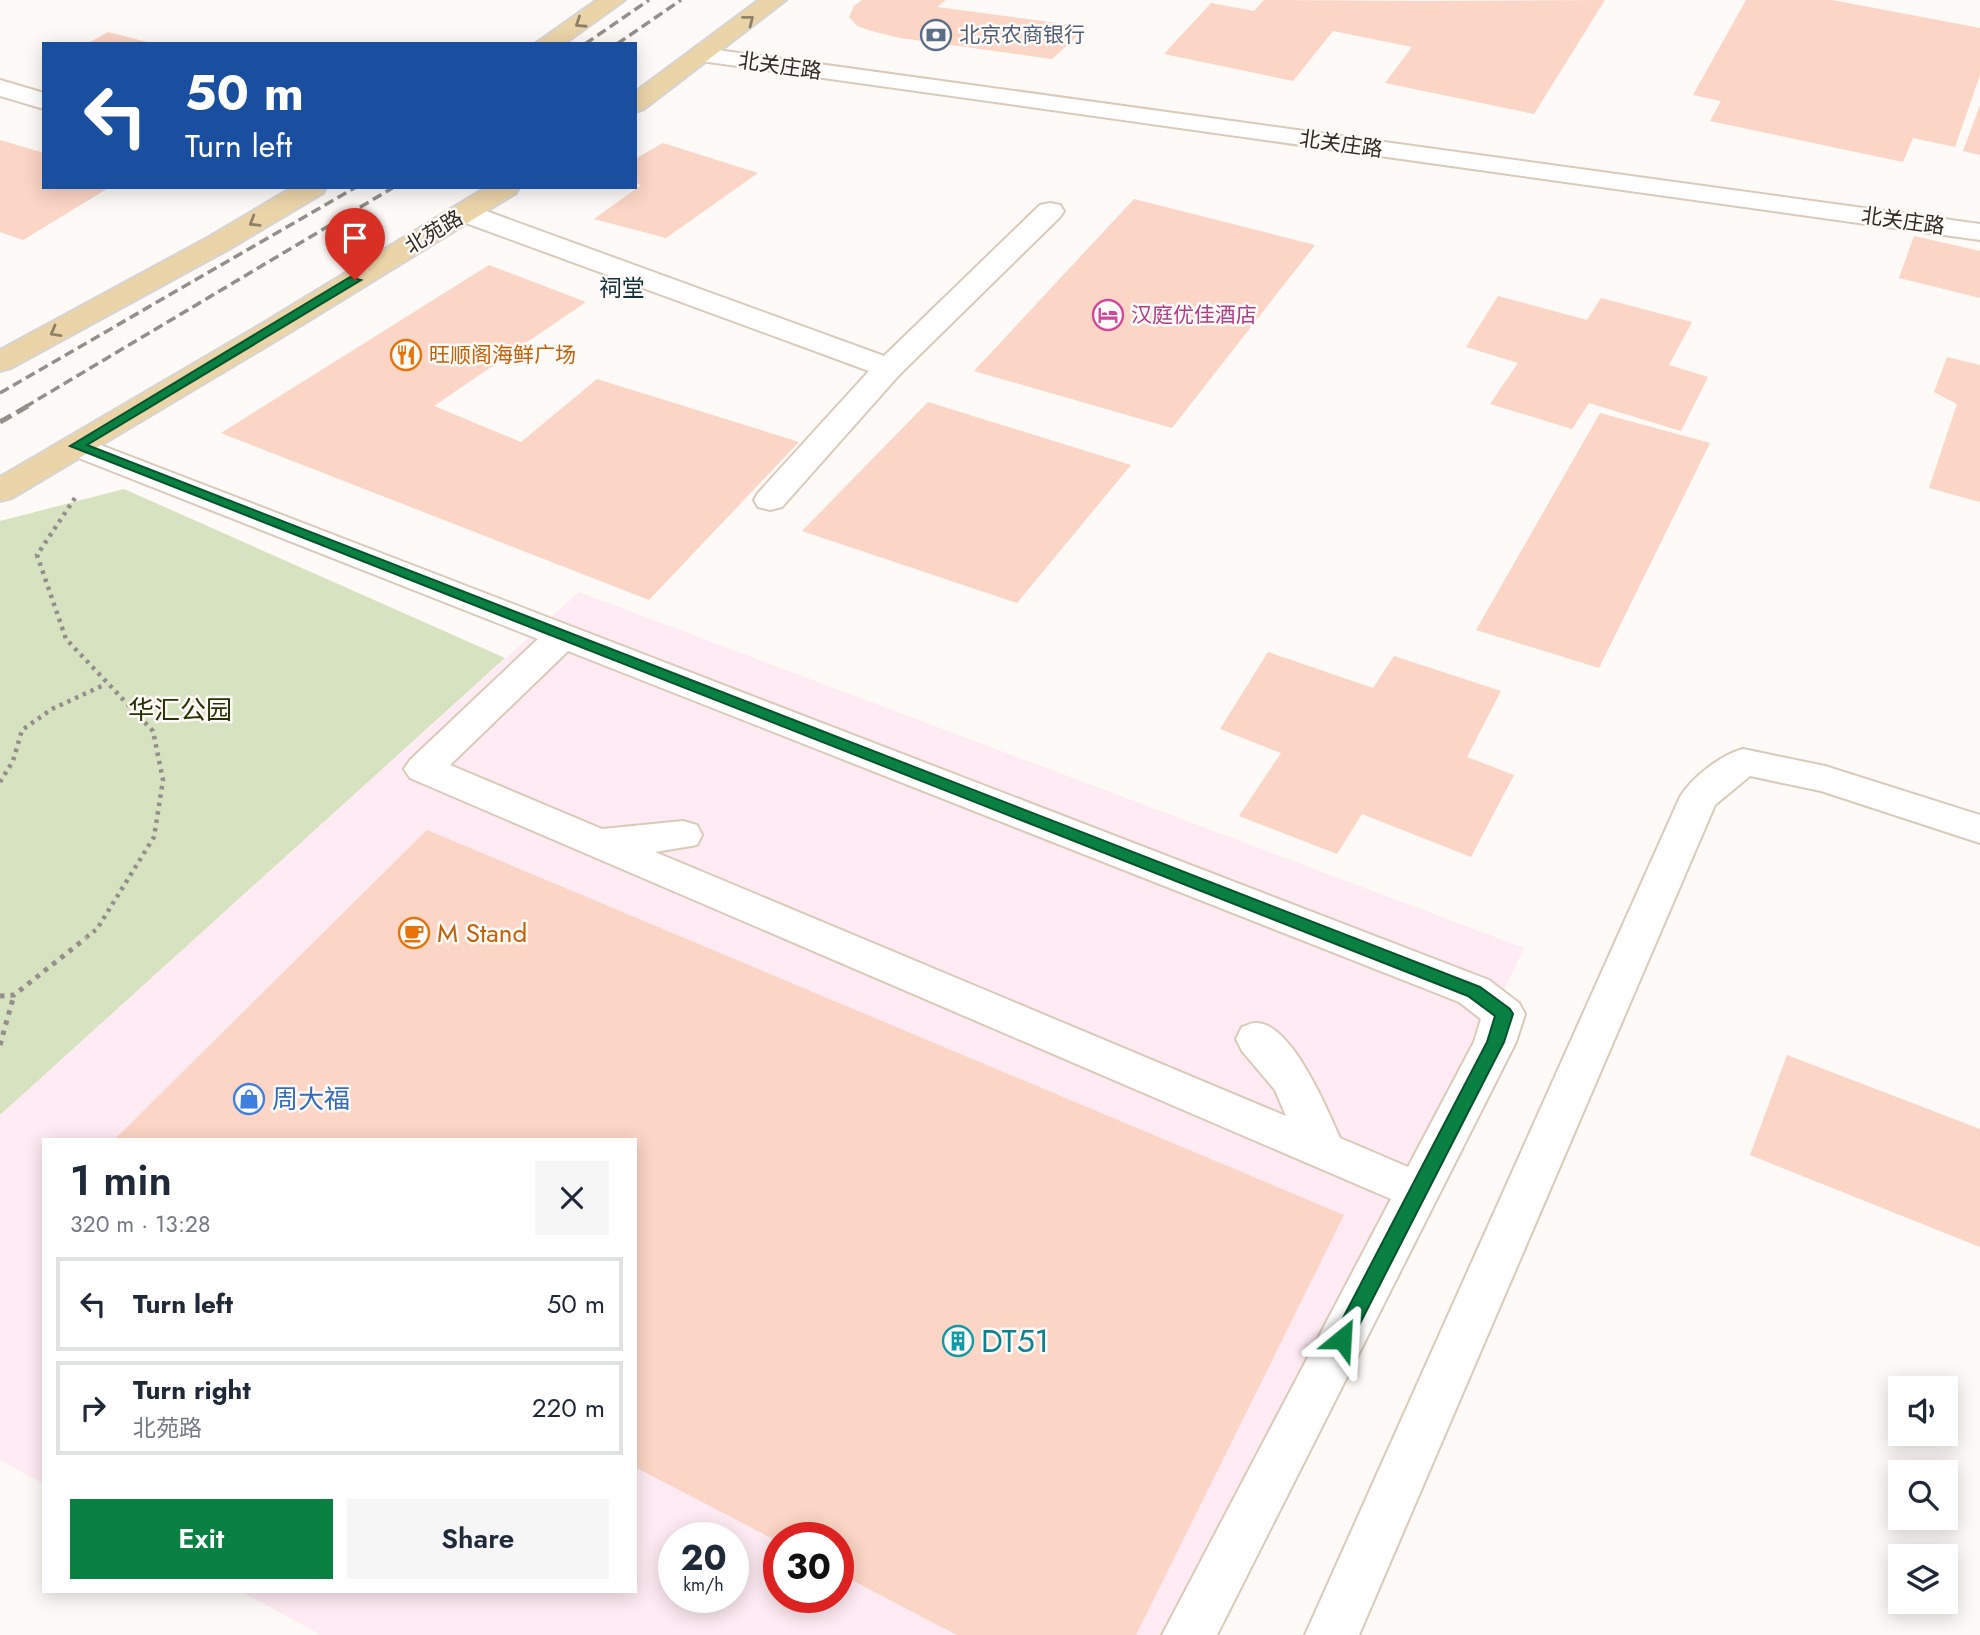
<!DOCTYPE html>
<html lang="en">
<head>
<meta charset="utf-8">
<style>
	:root { --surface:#fff; --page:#f6f6f7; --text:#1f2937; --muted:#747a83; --line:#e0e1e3; --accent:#0b8043 }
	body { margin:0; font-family:Jost,"Noto Sans SC",sans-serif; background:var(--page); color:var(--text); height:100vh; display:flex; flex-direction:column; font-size:26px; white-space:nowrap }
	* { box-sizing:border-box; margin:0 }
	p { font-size:23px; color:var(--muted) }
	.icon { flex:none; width:38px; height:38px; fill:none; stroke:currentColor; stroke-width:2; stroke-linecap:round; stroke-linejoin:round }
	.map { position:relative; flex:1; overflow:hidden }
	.drawer { position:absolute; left:42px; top:1138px; width:595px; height:455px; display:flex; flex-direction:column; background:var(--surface); border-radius:0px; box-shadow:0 4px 18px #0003 }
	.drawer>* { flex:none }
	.top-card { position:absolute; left:42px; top:42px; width:595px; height:147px; border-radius:0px; box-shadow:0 4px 18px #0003; background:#1a4fa0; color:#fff; overflow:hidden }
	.fabs { position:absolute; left:1888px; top:1376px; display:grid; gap:14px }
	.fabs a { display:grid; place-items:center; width:70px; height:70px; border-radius:0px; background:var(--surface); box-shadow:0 4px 18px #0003; font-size:35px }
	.speed { position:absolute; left:658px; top:1522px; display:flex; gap:14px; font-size:35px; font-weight:700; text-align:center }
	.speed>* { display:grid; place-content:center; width:91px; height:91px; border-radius:50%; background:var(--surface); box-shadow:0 4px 18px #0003; line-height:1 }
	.speed small { font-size:18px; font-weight:400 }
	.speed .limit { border:10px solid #d22; background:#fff; color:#111 }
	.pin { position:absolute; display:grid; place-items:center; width:60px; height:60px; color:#fff; margin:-72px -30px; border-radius:50% 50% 50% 0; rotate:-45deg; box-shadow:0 0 7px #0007 }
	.pin .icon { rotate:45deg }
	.me { position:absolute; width:77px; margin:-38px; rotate:27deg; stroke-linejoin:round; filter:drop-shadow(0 0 5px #0008) }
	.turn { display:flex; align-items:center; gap:24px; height:147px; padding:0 28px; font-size:32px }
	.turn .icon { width:91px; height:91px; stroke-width:2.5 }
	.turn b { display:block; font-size:49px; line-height:60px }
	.round { display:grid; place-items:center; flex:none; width:74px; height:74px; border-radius:0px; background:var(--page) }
	.headline { display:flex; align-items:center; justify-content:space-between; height:119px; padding:0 28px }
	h1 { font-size:42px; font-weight:600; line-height:52px }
	.cta { display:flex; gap:14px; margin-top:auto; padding:14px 28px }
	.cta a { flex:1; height:80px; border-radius:0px; background:var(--accent); color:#fff; font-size:28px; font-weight:600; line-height:80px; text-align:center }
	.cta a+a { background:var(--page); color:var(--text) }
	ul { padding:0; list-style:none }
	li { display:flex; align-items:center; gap:21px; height:94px; margin:0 14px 10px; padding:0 14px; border:4px solid var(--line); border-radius:0px }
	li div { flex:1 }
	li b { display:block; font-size:26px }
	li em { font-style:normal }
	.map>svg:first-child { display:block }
	.commercial { fill:#ffebf3; fill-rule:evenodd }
	.green { fill:#d7e3c0 }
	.building { fill:#fbd5c5 }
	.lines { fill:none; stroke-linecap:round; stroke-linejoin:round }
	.minor-casing { stroke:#dacab9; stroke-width:4 }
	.major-casing { stroke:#d6d5d4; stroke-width:4 }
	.path-far1 { stroke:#948f8a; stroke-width:4.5; stroke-dasharray:3.5 5; stroke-linecap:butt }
	.path { stroke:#948f8a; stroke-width:5; stroke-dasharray:4.5 6; stroke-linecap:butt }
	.minor { fill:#fff; fill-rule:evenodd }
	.major { fill:#ecd4a9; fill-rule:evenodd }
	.rail-far1 { stroke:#948f8a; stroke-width:3.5; stroke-dasharray:10 5; stroke-linecap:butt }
	.rail { stroke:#948f8a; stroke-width:5; stroke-dasharray:13 6; stroke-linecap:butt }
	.oneway { stroke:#8f8068 }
	.route { fill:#0b8043; stroke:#07532c; stroke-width:2 }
	.labels { text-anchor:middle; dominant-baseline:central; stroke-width:5; stroke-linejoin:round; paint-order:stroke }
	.far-service-label { font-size:21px; fill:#4e5e75; stroke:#fefaf7; text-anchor:start }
	.far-street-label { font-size:21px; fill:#322c26; stroke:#fefaf7 }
	.far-hotel-label { font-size:21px; fill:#b23c85; stroke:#fefaf7; text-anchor:start }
	.far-food-label { font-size:21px; fill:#c56008; stroke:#fefaf7; text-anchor:start }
	.far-neighbourhood-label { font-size:23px; fill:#113039; stroke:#fefaf7 }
	.park-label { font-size:26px; fill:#283206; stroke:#fefaf7 }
	.food-label { font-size:26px; fill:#c56008; stroke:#fefaf7; text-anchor:start }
	.shop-label { font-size:26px; fill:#366cbe; stroke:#fefaf7; text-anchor:start }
	.near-culture-label { font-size:32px; fill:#0d838f; stroke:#fefaf7; text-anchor:start }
</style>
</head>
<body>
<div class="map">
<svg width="1980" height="1635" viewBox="0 0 1980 1635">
	<rect width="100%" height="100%" fill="#fefaf7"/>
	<path class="commercial" d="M579 592 1524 948 1200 1635H321L240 1591H635V1139H44V1484L0 1460V1115ZM674 1538H733V1598H674ZM779 1538H838V1598H779Z"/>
	<path class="green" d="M124 489 505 658 0 1115V521Z"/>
	<path class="building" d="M862 0H946L937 7 1087 27 1052 59 900 38 875 32 857 26 849 17 854 6Z
		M1264 0 1422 1 1605 0 1534 114 1385 83 1412 47 1333 31 1293 81 1164 54 1211 3 1254 11Z
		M1746 0H1832L1980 28V75L1955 147 1913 138 1903 162 1710 121 1721 101 1693 95Z
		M108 32 151 43V44H87Z
		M1980 105V155L1963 151Z
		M0 140 44 153V187H110L23 240 0 232Z
		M663 143 758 173 666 238 594 219 641 185 635 183V159Z
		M1134 199 1315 245 1172 428 974 371Z
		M1914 236 1980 251V298L1899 278Z
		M489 265 586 302 434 406 521 442 597 379 799 442 649 600 221 433Z
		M1498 296 1587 320 1601 298 1692 322 1669 365 1708 377 1681 431 1589 403 1572 429 1490 404 1518 363 1466 347Z
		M1947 357 1980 365V502L1929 488 1957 404 1934 392Z
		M928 402 1131 465 1017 603 802 531Z
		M1600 413 1710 443 1599 668 1476 630Z
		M1268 652 1373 688 1394 656 1501 691 1467 757 1514 775 1471 857 1362 814 1337 854 1239 816 1281 753 1220 729Z
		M427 830 1344 1215 1136 1635H957L838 1573V1538H779V1542L635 1467V1139H115Z
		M1787 1055 1980 1129V1247L1750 1155Z"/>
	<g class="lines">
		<g class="minor-casing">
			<path id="minor" d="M703 48 1980 224V240L694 60 691 55 694 50Z
				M0 80 44 93V109L0 96Z
				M1050 203 1060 205 1064 211 1060 217 900 374 782 507 770 510 758 507 754 500 758 493 869 371 455 219 451 213 455 207 465 205 475 207 884 356 1040 205Z
				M77 436 1489 980 1519 1003 1525 1014 1516 1042 1217 1635H1162L1391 1199 410 778 404 769 410 760 538 639 66 453 61 446 66 439ZM568 651 1459 1002 1481 1019 1474 1042 1408 1167 1340 1138C1328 1111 1292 1024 1257 1023 1253 1022 1246 1026 1242 1027L1236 1039 1242 1051 1275 1090 1286 1116 655 852 697 845 702 835 697 825 683 821 602 829 450 765Z
				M1743 749 1825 766 1980 815V843L1821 791 1750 776 1715 805 1359 1635H1305L1680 797C1692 777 1721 755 1743 749Z"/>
		</g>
		<g class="major-casing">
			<path id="major" d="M597 0H625L564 44H535Z
				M759 0H786L644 109 635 112V92Z
				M293 187H326L323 193 229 249 11 368 0 371V350L209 237Z
				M487 187H519L516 193 277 340 12 498 0 501V477L255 328Z"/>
		</g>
		<path class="path-far1" d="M75 498 37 555 66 639 153 731 163 780 154 837 97 929 84 939
			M0 782 13 761 22 730 52 709 106 684"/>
		<path class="path" d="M0 996 14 995 86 938
			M0 1045 14 995"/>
		<use href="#minor" class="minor"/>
		<use href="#major" class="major"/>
		<path class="rail-far1" d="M585 44 649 0
			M617 44 681 0
			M0 393 356 187
			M25 407 394 187"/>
		<path class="rail" d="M0 422 28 406"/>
	</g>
	<defs><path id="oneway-chevron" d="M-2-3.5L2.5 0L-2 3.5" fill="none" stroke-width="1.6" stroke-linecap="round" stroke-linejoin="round" transform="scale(1.75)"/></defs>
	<g class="oneway">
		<use href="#oneway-chevron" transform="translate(749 20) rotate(-38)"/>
		<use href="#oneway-chevron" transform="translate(580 23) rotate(147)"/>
		<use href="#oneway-chevron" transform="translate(254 222) rotate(149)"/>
		<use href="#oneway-chevron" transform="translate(55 332) rotate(151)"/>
	</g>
	<path class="route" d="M350 277 361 280 87 445 1480 987 1510 1009 1513 1014 1504 1042 1349 1345 1342 1348 1335 1345 1332 1339 1487 1042 1495 1016 1468 996 70 446Z"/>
	<defs>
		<g id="bank-ring" transform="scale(1.575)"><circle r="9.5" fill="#fefaf7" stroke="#5c6f8a" stroke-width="1.5"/><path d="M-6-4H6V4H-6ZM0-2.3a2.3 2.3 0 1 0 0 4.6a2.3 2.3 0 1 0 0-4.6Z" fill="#5c6f8a"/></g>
		<g id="hotel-ring" transform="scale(1.575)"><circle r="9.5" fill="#fefaf7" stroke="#d1479c" stroke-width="1.5"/><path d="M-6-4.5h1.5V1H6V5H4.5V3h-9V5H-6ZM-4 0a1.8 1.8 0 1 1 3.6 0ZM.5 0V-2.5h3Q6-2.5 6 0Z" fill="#d1479c"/></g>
		<g id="restaurant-ring" transform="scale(1.575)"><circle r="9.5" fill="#fefaf7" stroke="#e8710a" stroke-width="1.5"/><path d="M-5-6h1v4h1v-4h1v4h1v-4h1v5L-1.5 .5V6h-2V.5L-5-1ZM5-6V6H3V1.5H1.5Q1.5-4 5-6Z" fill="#e8710a"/></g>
		<g id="cafe-ring" transform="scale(1.575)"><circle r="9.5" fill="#fefaf7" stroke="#e8710a" stroke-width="1.5"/><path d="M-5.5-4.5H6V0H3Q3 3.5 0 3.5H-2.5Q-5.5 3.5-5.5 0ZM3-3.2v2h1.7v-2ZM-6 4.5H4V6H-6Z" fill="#e8710a"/></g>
		<g id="shop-ring" transform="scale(1.575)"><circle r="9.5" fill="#fefaf7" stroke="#3f7fe0" stroke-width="1.5"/><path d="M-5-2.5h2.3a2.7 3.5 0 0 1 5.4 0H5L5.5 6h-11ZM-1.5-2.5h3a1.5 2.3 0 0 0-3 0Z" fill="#3f7fe0"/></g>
		<g id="building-ring" transform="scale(1.575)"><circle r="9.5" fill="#fefaf7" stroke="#0f9aa8" stroke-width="1.5"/><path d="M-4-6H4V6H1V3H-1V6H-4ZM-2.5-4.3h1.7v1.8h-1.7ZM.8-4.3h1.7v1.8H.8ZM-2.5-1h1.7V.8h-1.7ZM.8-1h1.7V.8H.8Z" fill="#0f9aa8"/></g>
	</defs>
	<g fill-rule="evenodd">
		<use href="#bank-ring" x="936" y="35"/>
		<use href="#hotel-ring" x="1108" y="315"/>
		<use href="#restaurant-ring" x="406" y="355"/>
		<use href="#cafe-ring" x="414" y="933"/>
		<use href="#shop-ring" x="249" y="1099"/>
		<use href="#building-ring" x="958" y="1341"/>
	</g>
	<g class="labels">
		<g class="far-service-label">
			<text x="959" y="35">北京农商银行</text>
		</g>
		<g class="far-street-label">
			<text transform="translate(780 66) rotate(8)">北关庄路</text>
			<text transform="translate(1341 144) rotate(8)">北关庄路</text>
			<text transform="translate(1903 221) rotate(8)">北关庄路</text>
			<text transform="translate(434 232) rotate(-31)">北苑路</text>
		</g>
		<g class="far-hotel-label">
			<text x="1131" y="315">汉庭优佳酒店</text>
		</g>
		<g class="far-food-label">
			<text x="429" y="355">旺顺阁海鲜广场</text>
		</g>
		<g class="far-neighbourhood-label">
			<text x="622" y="288">祠堂</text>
		</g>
		<g class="park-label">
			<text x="180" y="710">华汇公园</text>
		</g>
		<g class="food-label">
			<text x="437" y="933">M Stand</text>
		</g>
		<g class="shop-label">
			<text x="272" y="1099">周大福</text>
		</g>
		<g class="near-culture-label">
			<text x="981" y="1341">DT51</text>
		</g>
	</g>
</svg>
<div class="fabs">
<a><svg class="icon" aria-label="sound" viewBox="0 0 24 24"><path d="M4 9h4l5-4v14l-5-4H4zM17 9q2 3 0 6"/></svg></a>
<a><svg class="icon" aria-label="search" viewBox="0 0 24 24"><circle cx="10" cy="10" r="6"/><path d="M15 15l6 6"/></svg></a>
<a><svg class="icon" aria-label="layers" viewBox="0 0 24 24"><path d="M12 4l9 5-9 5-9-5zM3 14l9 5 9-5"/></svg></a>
</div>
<div class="speed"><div>20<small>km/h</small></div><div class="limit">30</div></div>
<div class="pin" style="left:355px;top:280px;background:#d93025"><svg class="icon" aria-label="arrive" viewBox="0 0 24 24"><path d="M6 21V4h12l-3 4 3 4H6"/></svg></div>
<svg class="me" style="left:1342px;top:1339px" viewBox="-20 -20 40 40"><path d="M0-17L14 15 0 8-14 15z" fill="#0b8043" stroke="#fff" stroke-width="4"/></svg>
<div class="top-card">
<div class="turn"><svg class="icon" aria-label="left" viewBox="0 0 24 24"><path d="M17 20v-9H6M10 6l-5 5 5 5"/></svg><div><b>50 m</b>Turn left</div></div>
</div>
<section class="drawer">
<div class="headline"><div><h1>1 min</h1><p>320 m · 13:28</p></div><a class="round"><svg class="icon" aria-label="close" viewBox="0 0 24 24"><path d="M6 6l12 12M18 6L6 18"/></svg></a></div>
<ul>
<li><svg class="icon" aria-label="left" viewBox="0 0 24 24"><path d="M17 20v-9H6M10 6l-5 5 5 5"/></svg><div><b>Turn left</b></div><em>50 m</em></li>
<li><svg class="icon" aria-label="right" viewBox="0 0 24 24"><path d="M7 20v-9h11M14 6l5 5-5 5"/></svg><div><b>Turn right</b><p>北苑路</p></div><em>220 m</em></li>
</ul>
<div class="cta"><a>Exit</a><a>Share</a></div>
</section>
</div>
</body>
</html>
